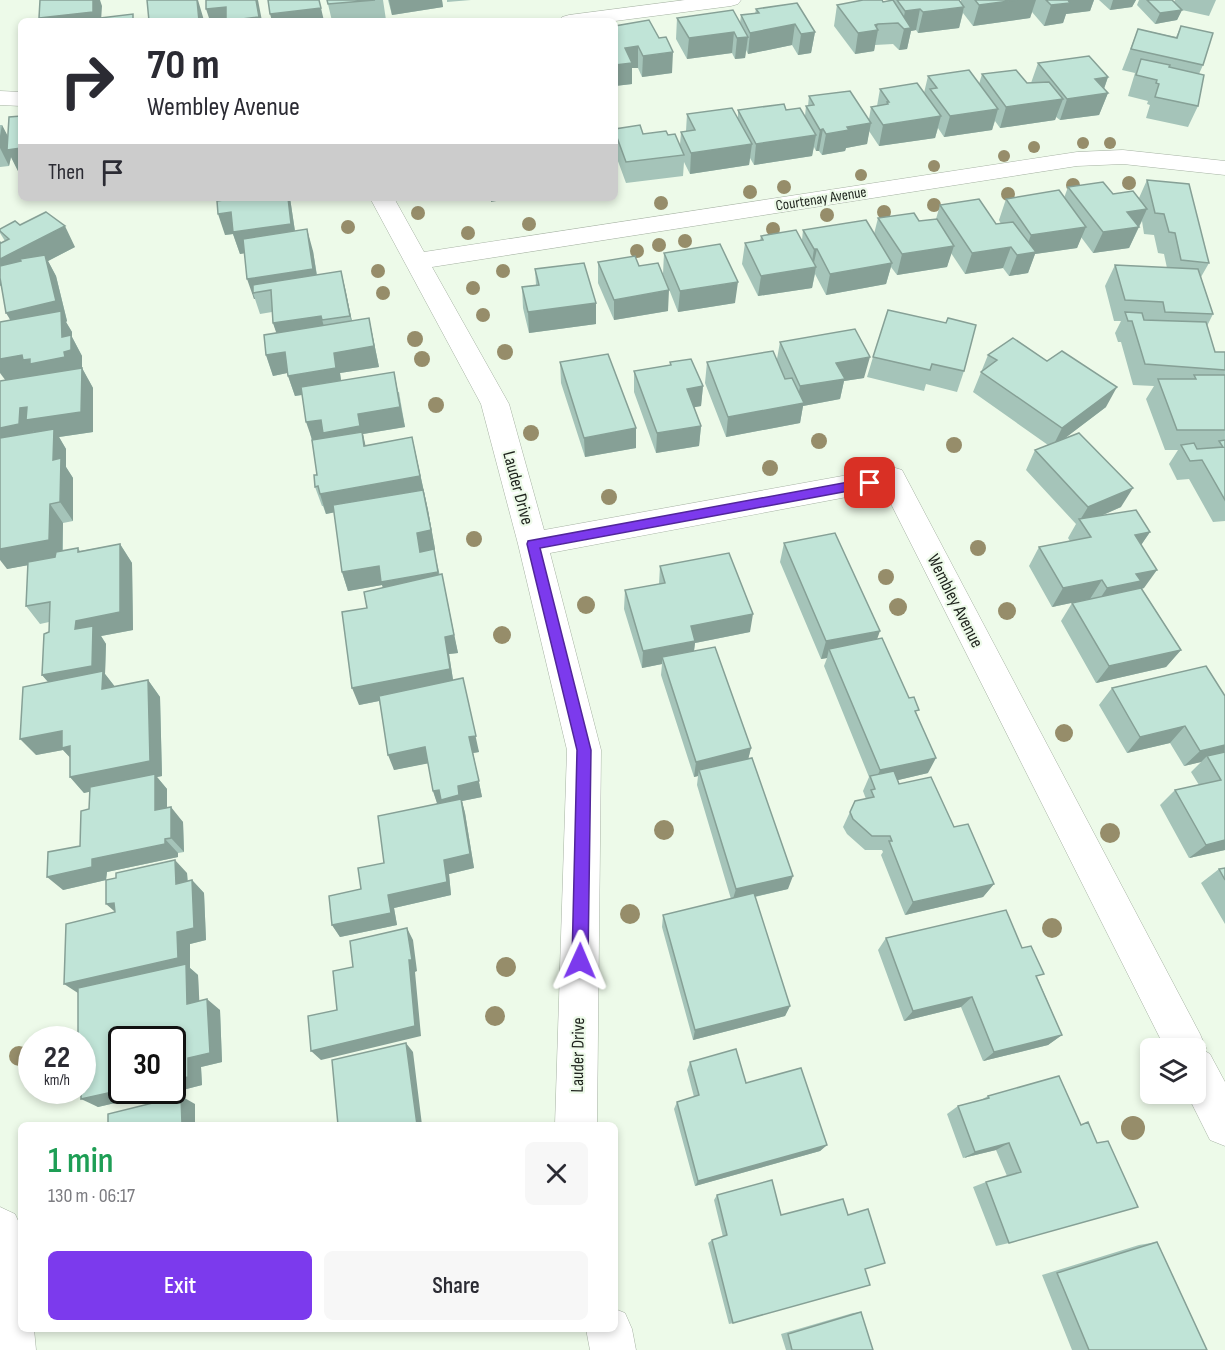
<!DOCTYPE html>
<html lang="en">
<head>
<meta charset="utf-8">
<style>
	:root { --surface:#fff; --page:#f7f7f7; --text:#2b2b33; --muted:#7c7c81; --accent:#7c3aed }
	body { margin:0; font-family:"Sofia Sans Condensed",sans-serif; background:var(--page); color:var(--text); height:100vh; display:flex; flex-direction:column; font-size:22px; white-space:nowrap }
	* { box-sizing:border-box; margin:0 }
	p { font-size:20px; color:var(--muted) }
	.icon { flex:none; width:33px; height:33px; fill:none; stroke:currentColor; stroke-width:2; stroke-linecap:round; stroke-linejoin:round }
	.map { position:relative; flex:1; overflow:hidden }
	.panel { position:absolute; left:18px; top:1122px; width:600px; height:210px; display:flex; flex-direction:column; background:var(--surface); border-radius:9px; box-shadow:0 3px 9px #0003 }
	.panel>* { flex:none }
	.banner { position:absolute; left:18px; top:18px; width:600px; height:183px; border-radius:9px; box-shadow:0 3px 9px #0003; background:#fff; color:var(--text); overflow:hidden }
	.controls { position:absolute; left:1140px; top:1038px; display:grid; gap:12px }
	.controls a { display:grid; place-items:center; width:66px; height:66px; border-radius:9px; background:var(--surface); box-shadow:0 3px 9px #0003; font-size:30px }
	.speed { position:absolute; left:18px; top:1026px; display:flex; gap:12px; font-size:30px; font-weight:700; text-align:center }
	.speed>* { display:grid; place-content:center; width:78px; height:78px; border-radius:50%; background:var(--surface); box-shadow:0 3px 9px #0003; line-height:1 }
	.speed small { font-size:15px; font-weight:400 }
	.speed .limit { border:3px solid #111; border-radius:9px; background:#fff; color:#111 }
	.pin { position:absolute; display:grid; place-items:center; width:51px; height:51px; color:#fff; margin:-26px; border-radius:12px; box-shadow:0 3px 9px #0006 }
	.me { position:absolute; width:66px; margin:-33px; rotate:1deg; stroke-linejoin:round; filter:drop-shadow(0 0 4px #0008) }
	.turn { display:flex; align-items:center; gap:21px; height:126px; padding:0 30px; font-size:27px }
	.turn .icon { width:78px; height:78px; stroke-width:2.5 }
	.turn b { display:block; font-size:42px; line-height:51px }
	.then { display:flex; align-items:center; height:57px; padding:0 30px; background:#0003; gap:12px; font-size:22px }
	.round { display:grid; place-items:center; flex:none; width:63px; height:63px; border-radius:9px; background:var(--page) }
	.overview { display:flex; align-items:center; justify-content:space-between; height:102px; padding:0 30px }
	h1 { font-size:36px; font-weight:600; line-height:45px; color:#1e9e55 }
	.primary-button { display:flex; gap:12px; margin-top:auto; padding:12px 30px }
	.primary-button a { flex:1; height:69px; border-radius:9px; background:var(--accent); color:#fff; font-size:24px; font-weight:600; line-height:69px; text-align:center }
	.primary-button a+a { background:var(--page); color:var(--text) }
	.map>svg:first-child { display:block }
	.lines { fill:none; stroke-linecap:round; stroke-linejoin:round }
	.minor-casing { stroke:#a6b2a3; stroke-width:1 }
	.minor { fill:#fff; fill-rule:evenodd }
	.tree { fill:#968d6a }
	.wall { fill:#a5c4b9 }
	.shaded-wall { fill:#86a096 }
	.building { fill:#c0e4d7; stroke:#86a096; stroke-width:1.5 }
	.route { fill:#7c3aed; stroke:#51269a; stroke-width:1.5 }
	.labels { text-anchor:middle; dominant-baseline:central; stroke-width:4.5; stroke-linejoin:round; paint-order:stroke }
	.far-street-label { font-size:15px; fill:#1d221c; stroke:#edfae9 }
	.street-label { font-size:18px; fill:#1d221c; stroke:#edfae9 }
</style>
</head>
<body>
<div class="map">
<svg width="1225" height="1350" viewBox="0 0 1225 1350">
	<rect width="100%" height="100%" fill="#edfae9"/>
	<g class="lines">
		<g class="minor-casing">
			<path id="minor" d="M685 0H741L738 4 731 6 615 21H559L562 17 569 15Z
				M0 91 21 92V106L0 105Z
				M1123 150 1225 161V175L1123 164 1077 166 432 267 509 404 544 530 892 467 902 470 1200 1034 1206 1048 1205 1051 1210 1054 1225 1082V1146L1210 1140 1187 1094H1196V1048H1165L884 490 550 553 601 750 597 1125H555L567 750 518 544 481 404 370 198H394L424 252 1077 152Z
				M0 1207 15 1214 21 1227V1329H34L36 1350H0Z
				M615 1309 625 1313 632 1329 636 1350H590L586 1329H615Z"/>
		</g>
		<use href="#minor" class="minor"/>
	</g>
	<g class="tree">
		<circle cx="1083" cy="143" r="6"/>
		<circle cx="1110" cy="143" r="6"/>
		<circle cx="1034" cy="147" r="6"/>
		<circle cx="1004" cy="156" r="6"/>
		<circle cx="934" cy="166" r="6"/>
		<circle cx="861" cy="175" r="6"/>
		<circle cx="1129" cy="183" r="7"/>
		<circle cx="1073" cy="185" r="7"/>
		<circle cx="784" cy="187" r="7"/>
		<circle cx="750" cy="192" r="7"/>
		<circle cx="1008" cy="194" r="7"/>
		<circle cx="661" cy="203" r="7"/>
		<circle cx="934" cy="205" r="7"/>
		<circle cx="884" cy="212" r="7"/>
		<circle cx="418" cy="213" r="7"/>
		<circle cx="827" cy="215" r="7"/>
		<circle cx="529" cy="224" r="7"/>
		<circle cx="348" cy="227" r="7"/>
		<circle cx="773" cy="229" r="7"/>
		<circle cx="468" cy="233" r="7"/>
		<circle cx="685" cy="241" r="7"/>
		<circle cx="659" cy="245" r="7"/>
		<circle cx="637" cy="251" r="7"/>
		<circle cx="378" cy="271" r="7"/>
		<circle cx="503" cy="271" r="7"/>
		<circle cx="473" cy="288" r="7"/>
		<circle cx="383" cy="293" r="7"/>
		<circle cx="483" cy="315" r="7"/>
		<circle cx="415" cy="339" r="8"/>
		<circle cx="505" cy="352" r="8"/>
		<circle cx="422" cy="359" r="8"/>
		<circle cx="436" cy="405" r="8"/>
		<circle cx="531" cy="433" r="8"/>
		<circle cx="819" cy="441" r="8"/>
		<circle cx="954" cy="445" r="8"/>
		<circle cx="770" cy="468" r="8"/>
		<circle cx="609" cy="497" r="8"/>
		<circle cx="474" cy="539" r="8"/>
		<circle cx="978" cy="548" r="8"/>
		<circle cx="886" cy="577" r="8"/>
		<circle cx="586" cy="605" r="9"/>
		<circle cx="898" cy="607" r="9"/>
		<circle cx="1007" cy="611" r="9"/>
		<circle cx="502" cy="635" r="9"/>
		<circle cx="1064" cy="733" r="9"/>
		<circle cx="664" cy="830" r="10"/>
		<circle cx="1110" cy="833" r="10"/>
		<circle cx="630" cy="914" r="10"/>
		<circle cx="1052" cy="928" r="10"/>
		<circle cx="506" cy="967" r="10"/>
		<circle cx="495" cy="1016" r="10"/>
		<circle cx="19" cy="1056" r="10"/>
		<circle cx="1133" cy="1128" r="12"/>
	</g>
	<path class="wall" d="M327 0H383L386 20 332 21Z
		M388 0H442L443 7 392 15Z
		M447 0H471L447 2Z
		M891 0H959L961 2V0H1094L1090 11 1066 14 1063 23 1044 26 1032 12 1030 18 973 26 963 13 959 28 918 33 916 30 911 31 907 49 899 50 893 44 875 45 874 51 855 54 834 26 837 5 883 2Z
		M1099 0H1136L1132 7 1110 10Z
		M1139 0H1172L1174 2 1175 0H1216L1209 16 1182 10 1177 20 1155 24 1137 5Z
		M756 9 815 32 811 53 798 55 792 45 748 54 746 50 745 58 735 59 732 53 687 59 676 39 677 18 740 23 741 15 755 14Z
		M615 26 672 73 642 77 638 68H632V84L615 86Z
		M1181 26 1203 65 1199 74 1198 106 1188 127 1146 118 1150 105 1147 104 1148 101 1128 96 1135 73 1122 70 1138 29 1176 37Z
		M1038 63 1108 77 1104 89 1108 93 1099 115 1060 120 1056 117 1055 120 1000 128 995 121 992 130 944 137 938 128 935 138 879 146 869 131 867 144 846 148 845 151 822 155 819 151H816L814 147 812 156 754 165 750 158 749 165 690 174 684 162 683 176 626 183 615 153V129L643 134 668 135 680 145 681 132 686 131 687 114 738 117V110H786L805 116 806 106H808L809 96 869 119 871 107 877 106 880 89 924 93 928 76 979 84 982 74 1027 83H1031Z
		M21 116V171H18L11 157 9 166 0 167V125H2L8 138Z
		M1147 180 1209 263 1201 277 1213 314 1207 326 1215 352H1225V521L1213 522 1189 479 1177 480 1169 464 1178 450H1165L1146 399 1154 386 1133 385 1121 342H1118L1115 333 1121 321H1114L1105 286 1115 265 1167 268 1164 254 1158 253 1154 235 1144 234 1142 221 1129 248 1093 253 1081 237 1077 248 1035 254 1028 273 1009 276 1003 268 965 274 951 253 947 267 897 275 891 267 886 284 826 295 815 274 812 288 758 296 742 264 745 243 760 241 761 236 802 240 803 230 874 234 878 218 919 221 936 219 940 205 996 224H1001L999 220 1006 199 1064 198 1068 187 1139 198Z
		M229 198H290L295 231 313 251 317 275 341 271 352 321 369 318 379 367 340 373 341 380 399 392 405 427 363 434 365 446 412 437 428 510 435 549 434 550 458 653 449 654 453 680 479 752 473 753 482 797 462 801 465 813 474 868 449 874 451 895 394 908 397 925 340 937 332 925 361 889 437 803 433 791 428 763 394 770 379 701 359 705 367 608 383 587 382 585 348 591 342 572 334 512 326 514 323 506H322L315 487 317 475 312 442 302 395 295 396 287 373 273 376 266 355 277 333 273 323 272 312 260 314 255 299H254L244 253 240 254 233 234 225 235Z
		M20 225 75 247 48 261 56 276 67 321 66 322 72 332V337L82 356V368L93 388V432L59 437 66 449V467L73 478V521L63 523V551L78 548 80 551 120 544 132 563 133 630 101 636 106 644 105 674 115 687 148 680 160 697 162 776 157 777 167 789V808L183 822 184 852 178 853V857L107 872 106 880 187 873 188 881 192 880 204 893 206 940 190 944V968L198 975 199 1001 220 1010 222 1062 201 1067 202 1085 167 1094 162 1090H172V1040L122 1090H133L132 1091V1099L98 1107 78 1093 115 912 106 880 63 890 80 846 89 809 90 791 84 793 70 777V757L63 750 36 755 48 682 42 675 49 632V622L40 624 26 606 28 565 7 569 5 380 10 320 1 286V243L5 241 0 233V229Z
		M664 253 735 303 678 312 663 274Z
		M598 262 639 266 668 311 614 320 598 283Z
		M535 269 596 324 529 333 523 308 522 287 536 285Z
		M946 323 964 371 957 392 926 384 924 391 867 377 873 357Z
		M780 342 864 378 844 381 840 399 803 406 800 423 726 437 705 383 707 362 777 359Z
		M988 355 1106 407 1065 438 1121 507 1103 515 1150 532 1141 545 1144 588 1142 589 1181 650 1166 667 1096 683 1061 621 1072 603 1090 599 1052 607 1029 566 1039 547 1070 541 1068 538 1076 524 1026 470 1035 450 1048 445 973 392Z
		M560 362 636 428V448L585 457 561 383Z
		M670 362 703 386 701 406 694 407 701 426 699 446 656 453 634 392V371L670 365Z
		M784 543 877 639 917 714 928 773 898 780 899 784 954 827 994 884 983 897 905 915 881 855 883 852 882 850H865L847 834 843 827 855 801 866 799 863 791 869 777 824 666 827 658 821 659 780 562Z
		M660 566 750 632 695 643 694 651 751 748 748 759 788 889 755 897 790 1006 785 1016 693 1040 662 927 663 915 731 899 697 785 698 776 694 777 661 675 662 664 642 668 624 609 625 590 659 584Z
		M1112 688 1225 696V850L1189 858 1160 805 1175 790 1199 785 1191 772 1201 762 1184 766 1170 743 1127 753 1099 705Z
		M1225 868V924L1201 883 1219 869Z
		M886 938 1022 948 1038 979 1062 1035 1048 1045 983 1061 961 1007 904 1021 878 950Z
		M690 1062 746 1083 827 1145 820 1151 695 1186 674 1109 677 1102 694 1097 687 1070Z
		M1059 1076 1009 1243 996 1246 973 1187 986 1182 1007 1176 996 1150 963 1158 947 1114 958 1106 981 1100 988 1096Z
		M717 1195 781 1215H848L865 1269 733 1323 729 1324 708 1243 712 1240 723 1237 714 1200Z
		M1157 1242 1207 1350H1072L1042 1275 1139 1245Z
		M861 1312 873 1350H786L781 1334 853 1313Z"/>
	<path class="shaded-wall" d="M46 0H100L102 6 101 21H40L39 18Z
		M197 0H198L203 17 204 21H199Z
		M256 0H258L262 21H210L206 9Z
		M389 0H442L443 7 392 15Z
		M1017 0H1036L1030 18 973 26 979 5Z
		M1061 0H1094L1090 11 1066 14 1063 23 1044 26 1051 5Z
		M1113 0H1136L1132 7 1110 10Z
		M964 7 959 28 918 33 923 12Z
		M321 8 324 21H272L270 14Z
		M920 9 916 30 911 31 907 49 899 50 904 29 902 27 905 11Z
		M1182 10 1177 20 1155 24 1160 13Z
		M795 24 792 45 748 54 750 33Z
		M878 24 876 30H878L874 51 855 54 858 33Z
		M734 32 732 53 687 59 689 38Z
		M815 32 811 53 798 55 801 34Z
		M748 37 745 58 735 59 737 38Z
		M638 46V68H632V84L615 86V65L625 48Z
		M673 52 672 73 642 77 643 56Z
		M1108 77 1102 94 1108 93 1099 115 1060 120 1067 99 1095 79Z
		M1063 99 1055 120 1000 128 1006 107Z
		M998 109 992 130 944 137 950 116Z
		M941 116 935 138 879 146 883 125Z
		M871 123 867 144 846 148 845 151 822 155 826 134 847 127Z
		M2 125 13 146 21 148V171H18L11 157 9 166 0 148V136Z
		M823 129 819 151H816L820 130Z
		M816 135 812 156 754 165 756 144Z
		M752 144 749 165 690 174 691 153Z
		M616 161V183H615V162Z
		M229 198H290L297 245 240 254 233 234 225 235 218 214 231 212 234 214Z
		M441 198H463L441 201Z
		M491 198H513L491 202Z
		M1147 209 1129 248 1093 253 1103 232 1127 212Z
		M65 226 75 247 48 261 56 276 67 321 66 322 72 332V337L82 356V368L93 388V432L59 437 66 449V467L73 478V521L60 502 39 440 33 431 32 445 0 450V428L20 408 27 407 81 412 6 381 0 373V359L19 334 6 313 47 262 0 286V259Z
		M1086 227 1077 248 1035 254 1028 273 1009 276 1017 255 1024 254 1031 235Z
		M307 229 313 251 319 290H271L253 293 255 299H254L247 279Z
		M954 246 947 267 897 275 902 254Z
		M1011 247 1003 268 965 274 972 253Z
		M814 249H817L813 267H816L812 288 758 296 761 276 811 268Z
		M892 263 886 284 826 295 830 274Z
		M341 271 346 292 355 337 350 316Z
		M738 282 735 303 678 312 680 291Z
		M669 290 668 311 614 320V300Z
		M596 303V324L529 333 528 312Z
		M321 316 327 337 280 344 273 323Z
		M369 318 379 367 340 373 342 388 295 396 288 376 334 353Z
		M285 352 292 372 273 376 266 355Z
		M870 357 864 378 844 381 840 399 803 406 800 423 726 437 728 417 797 404 800 386 836 363Z
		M394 372 405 427 363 434 370 466 313 442 306 422 358 414Z
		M703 386 701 406 685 409 687 389Z
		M1117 387 1106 407 1052 448 1062 428Z
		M701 426 699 446 656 453 657 433Z
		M636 428V448L585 457 584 438Z
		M412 437 428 510 435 549 434 550 442 590 387 600 382 585 348 591 342 572 420 552 417 533 424 495 326 514 320 494Z
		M1133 488 1121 507 1082 524 1080 520 1088 507Z
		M50 504 63 523 62 559 7 569 0 560V549Z
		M1150 532 1137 551 1135 535Z
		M120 544 132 563 133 630 101 636 106 644 105 674 116 688 57 692 42 675 75 629 76 621Z
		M1157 570 1144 588 1134 590 1095 606 1107 588 1136 574Z
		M442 574 458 653 449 654 454 686 359 705 352 688 445 637Z
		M1102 580 1090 599 1052 607 1063 588Z
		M753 614 750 632 695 643 693 658 662 657V664L642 668 643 651 691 626Z
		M880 631 874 648 829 649 827 658 821 659 826 641Z
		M1181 650 1166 667 1096 683 1109 666Z
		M463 678 479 752 473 753 482 797 462 801 465 813 474 868 449 874 451 895 394 908 397 925 340 937 332 925 388 895 438 806 433 791 458 786 469 737Z
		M148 680 160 697 162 776 157 777 167 789V825L155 810V778L84 793 70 777Z
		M1185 726 1170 743 1127 753 1140 737Z
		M62 731 77 747 76 764 63 750 36 755 20 739Z
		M1225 745V757L1207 756 1201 762 1184 766 1200 751Z
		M425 747 430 763 394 770 388 755Z
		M751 748 747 764 699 770 698 776 694 777 696 762Z
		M936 758 928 773 873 786 880 770Z
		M171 807 183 822 184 852 171 838Z
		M165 839 178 853V857L107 872 106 880 63 890 47 877 92 859Z
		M1225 840V850L1189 858 1206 845Z
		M175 860 187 873 188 897 176 884Z
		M793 876 788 889 732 902 736 889Z
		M192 880 204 893 206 940 190 944V968L198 975 200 1014 81 995 64 984 177 932Z
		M994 884 983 897 905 915 913 902Z
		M114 903 121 917 106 904Z
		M407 928 413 940 417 971 415 972 421 1036 321 1060 311 1051Z
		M972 997 961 1007 904 1021 913 1011Z
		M207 999 220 1010 222 1062 201 1067 202 1085 167 1094 162 1090H172V1081L188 1058Z
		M790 1006 785 1016 693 1040 695 1030Z
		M1062 1035 1048 1045 983 1061 994 1052Z
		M406 1043 413 1052 422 1125H417Z
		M122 1081V1090H133L132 1091V1099L98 1107 81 1099 88 1097 78 1093Z
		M181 1096 195 1104V1125H182Z
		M1009 1143 996 1150 963 1158 975 1152Z
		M827 1145 820 1151 695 1186 698 1181Z"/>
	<path class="building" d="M40 0H93V12L39 18Z
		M147 0H197L199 21H149Z
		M206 0H256L259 17 226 21V7L206 9Z
		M268 0H319L321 8 270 14Z
		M327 0H375L328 4Z
		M863 0H882L883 2 893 0 911 28 904 29 898 23 878 24 875 25 878 30 858 33 837 5Z
		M897 0H959L964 7 923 12 920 9 905 11Z
		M975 0H1017L979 5Z
		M1046 0H1068L1070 3 1051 5Z
		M1147 0H1172L1182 10 1160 13Z
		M797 3 815 32 801 34 795 24 750 33 741 15 759 13 756 9Z
		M733 10 748 37 737 38 734 32 689 38 677 18Z
		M133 14V21H75Z
		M649 20 659 38 666 37 673 52 643 56 638 46 625 48 632 63 615 65V26Z
		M1181 26 1213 33 1203 65 1131 49 1138 29 1177 38Z
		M1089 56 1108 77 1095 79 1108 93 1067 99 1038 63Z
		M1141 59 1170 65 1169 67 1204 75 1198 106 1155 97 1159 84 1156 83 1157 80 1136 75Z
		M969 70 998 109 950 116 930 89 937 88 928 76Z
		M1016 70 1027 83 1049 82 1063 99 1006 107 982 74Z
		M917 83 941 116 883 125 871 107 888 104 887 102H889L880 89Z
		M850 91 871 123 847 127 849 130 826 134 823 129 820 130 806 106 814 105 809 96Z
		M784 104 786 110 800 108 816 135 756 144 738 110Z
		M732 108 752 144 691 153 681 132 695 130 687 114Z
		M21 116V148L7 150 9 117Z
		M640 125 643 134 666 131 668 135 675 134 684 155 626 162 615 132V129Z
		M1147 180 1189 184 1209 263 1181 260 1175 233 1169 232 1164 214 1155 213Z
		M1103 182 1113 194 1133 191 1147 209 1127 212 1139 227 1103 232 1068 187Z
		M1059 190 1086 227 1031 235 1006 199Z
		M236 198H288L291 224 233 232 231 212 218 214 217 201Z
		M979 199 996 224 1013 222 1036 252 1017 255 1011 247 972 253 940 205Z
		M46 212 65 226 0 259V242L1 243 9 239 0 231V229L15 221 20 225Z
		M914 213 919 221 937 219 954 246 902 254 878 218Z
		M866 220 892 263 830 274 817 249H814L803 230Z
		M307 229 313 269 247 279 243 239Z
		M796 230 816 267 761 276 745 243 763 240 761 236Z
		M720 244 738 282 680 291 664 253Z
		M45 255 56 301 6 313 0 278V266L21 261 20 259Z
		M635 256 639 266 658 263 669 290 614 300 598 262Z
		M584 263 596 303 528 312 522 287 539 285 535 269Z
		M1115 265 1198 269 1213 314 1165 312 1163 302 1125 300Z
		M341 271 350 316 322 320 321 316 273 323 271 290 253 293V285Z
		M888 310 946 323 948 318 976 325 964 371 932 364 930 370 873 357Z
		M61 311 62 337 71 335V350L64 352 65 357 30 364V359L23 360 22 355 0 359V322Z
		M1125 312 1142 313 1144 320 1206 322 1215 352H1225V370L1145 364 1132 321H1128Z
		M369 318 374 346 334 353 336 368 288 376 285 352 266 355 264 335Z
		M855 329 870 357 836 363 845 379 800 386 780 342Z
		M1013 338 1047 361 1062 351 1117 387 1062 428 981 372 997 360 988 355Z
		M773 351 785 379 792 378 804 403 728 417 707 362Z
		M608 354 636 428 584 438 560 362Z
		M691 359 703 386 687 389 701 426 657 433 634 371 671 365 670 362Z
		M82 368 81 412 26 420 27 407 20 408 19 424 0 428V381Z
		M394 372 400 407 358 414 360 426 323 433 321 420 306 422 301 387Z
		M1194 375H1225V430H1177L1158 379H1196Z
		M54 429 53 460 61 458 60 502 50 504 49 540 0 549V438Z
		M362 432 364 446 412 437 420 476 320 494 318 486 315 487 314 475H317L312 440Z
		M1079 433 1133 488 1088 507 1035 450Z
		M1225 440V500L1202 460 1190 461 1181 445 1194 443 1197 449 1223 447 1219 441Z
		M423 490 431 530 417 533 420 552 434 549 438 572 381 582 379 566 342 572 333 505Z
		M1136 510 1150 532 1135 535 1157 570 1136 574 1141 581 1107 588 1102 580 1063 588 1039 547 1091 537 1079 519Z
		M835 533 880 631 826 641 784 543Z
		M120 544V612L76 621 75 629 93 626 92 666 42 675 44 634 49 632 50 602 26 606 28 562 55 557 56 552 78 548V552Z
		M729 553 753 614 691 626 695 641 643 651 625 590 665 583 660 566Z
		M442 574 454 635 445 637 450 669 352 688 342 612 367 608 364 592Z
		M1141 588 1181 650 1109 666 1072 603Z
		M882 638 909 698 914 697 919 710 915 711 936 758 880 770 829 649Z
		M715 647 751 748 696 762 662 657Z
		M1206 666 1225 696V745L1200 751 1185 726 1140 737 1112 688Z
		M103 671 102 689 148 680 150 761 70 777V746L62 748V731L20 739 23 687Z
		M463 678 476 736 469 737 479 781 458 786 459 795 441 800 439 790 433 791 425 747 388 755 379 696Z
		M1225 752V840L1206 845 1175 790 1221 780 1207 756Z
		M752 758 793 876 736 889 699 770Z
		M894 771 899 784 931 777 954 827 968 824 994 884 913 902 889 841H892L890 836H872L853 819 850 812 855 801 874 797 871 790 875 789 870 776Z
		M155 774V810L171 807V838L165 839V844L92 859V867L47 877 48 852 80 846 81 811 89 809 90 787Z
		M461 799 470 854 444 860 447 882 388 895 391 913 332 925 329 896 361 889 358 868 384 863 378 816Z
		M175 860 176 884 192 880 194 928 177 932 178 958 64 984 66 924 115 912 114 903 106 904V880L116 878V873Z
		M1225 868V880L1219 869Z
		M754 893 790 1006 695 1030 663 915Z
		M1006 910 1022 948 1031 946 1044 974 1036 976 1062 1035 994 1052 972 997 913 1011 886 938Z
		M407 928 412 960H409L415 1026 311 1051 308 1016 337 1010 333 971 353 967 350 941Z
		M186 964 187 1004 207 999 210 1053 188 1058V1077L172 1081V1040H122V1081L116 1083 117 1091 81 1099V1092L78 1093V1090H82V1040H78V988Z
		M406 1043 417 1125H338L332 1060Z
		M736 1049 746 1083 801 1068 827 1145 698 1181 677 1102 699 1095 690 1062Z
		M1059 1076 1081 1125 1088 1122 1097 1143 1108 1141 1138 1207 1009 1243 986 1182 1021 1172 1009 1143 975 1152 958 1106 989 1098 988 1096Z
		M181 1096 182 1125H108V1114Z
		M772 1180 781 1215 843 1199 848 1215 868 1209 885 1263 865 1269 870 1285 733 1323 712 1240 727 1235 717 1195Z
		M1157 1242 1207 1350H1089L1057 1273Z
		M861 1312 873 1350H792L788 1334Z"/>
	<path class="route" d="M870 478 876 483 870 487 540 548 591 750 588 961 585 967 580 969 574 967 572 961 577 750 527 544 528 541Z"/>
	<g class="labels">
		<g class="far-street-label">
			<text transform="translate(821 199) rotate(-9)">Courtenay Avenue</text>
		</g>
		<g class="street-label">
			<text transform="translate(518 488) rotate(75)">Lauder Drive</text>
			<text transform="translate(955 601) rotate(63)">Wembley Avenue</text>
			<text transform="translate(578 1055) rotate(-89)">Lauder Drive</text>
		</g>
	</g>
</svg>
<div class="controls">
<a><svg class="icon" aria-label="layers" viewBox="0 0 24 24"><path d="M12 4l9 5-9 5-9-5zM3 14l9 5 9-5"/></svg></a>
</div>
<div class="speed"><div>22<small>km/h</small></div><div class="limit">30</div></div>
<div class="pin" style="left:870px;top:483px;background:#d93025"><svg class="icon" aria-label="arrive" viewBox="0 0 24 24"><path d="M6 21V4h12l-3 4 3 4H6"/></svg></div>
<svg class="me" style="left:580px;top:961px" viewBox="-20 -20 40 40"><path d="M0-17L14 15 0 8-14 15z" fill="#7c3aed" stroke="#fff" stroke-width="4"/></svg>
<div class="banner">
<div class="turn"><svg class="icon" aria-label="right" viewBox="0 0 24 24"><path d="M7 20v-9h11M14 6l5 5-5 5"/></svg><div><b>70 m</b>Wembley Avenue</div></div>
<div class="then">Then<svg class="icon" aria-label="arrive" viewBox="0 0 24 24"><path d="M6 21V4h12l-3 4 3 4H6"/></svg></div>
</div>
<section class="panel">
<div class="overview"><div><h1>1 min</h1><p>130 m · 06:17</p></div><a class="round"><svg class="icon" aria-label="close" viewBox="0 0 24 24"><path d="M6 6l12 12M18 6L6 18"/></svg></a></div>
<div class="primary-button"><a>Exit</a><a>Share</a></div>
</section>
</div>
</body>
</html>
